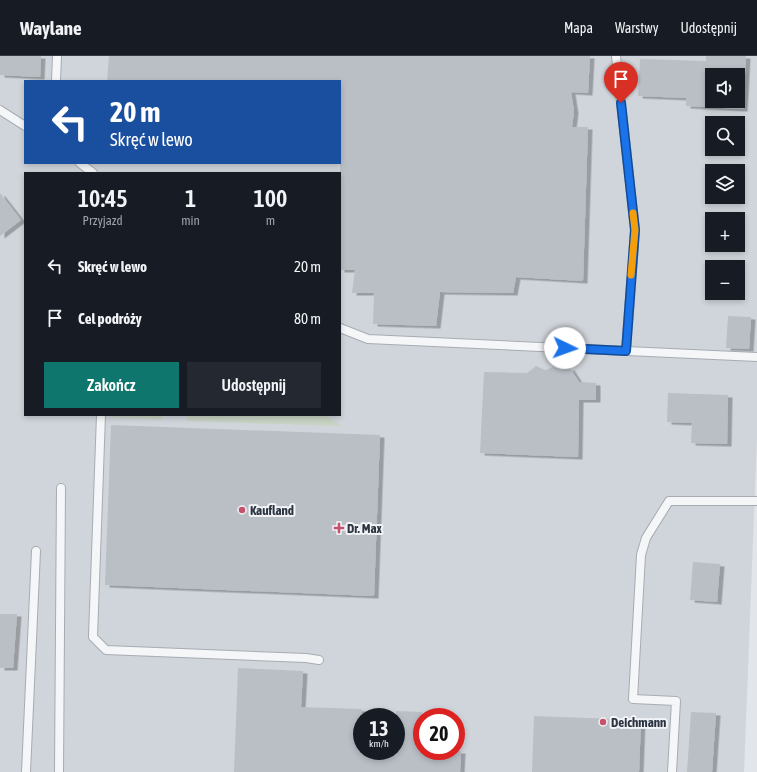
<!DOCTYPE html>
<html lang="pl">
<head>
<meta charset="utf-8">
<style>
	:root { --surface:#171b24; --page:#242831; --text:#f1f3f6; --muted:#9ea1a6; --line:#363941; --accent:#0f766e }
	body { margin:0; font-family:"Asap Condensed",sans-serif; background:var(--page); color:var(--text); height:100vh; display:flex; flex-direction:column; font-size:15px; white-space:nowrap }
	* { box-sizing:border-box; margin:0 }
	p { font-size:13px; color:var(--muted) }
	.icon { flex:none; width:22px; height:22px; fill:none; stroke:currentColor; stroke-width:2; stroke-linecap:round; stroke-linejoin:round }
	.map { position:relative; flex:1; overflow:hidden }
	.details { position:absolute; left:24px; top:116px; width:317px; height:244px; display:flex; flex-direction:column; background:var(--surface); border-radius:0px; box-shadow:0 2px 6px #0003 }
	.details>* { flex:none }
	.guide { position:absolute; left:24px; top:24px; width:317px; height:84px; border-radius:0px; box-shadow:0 2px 6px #0003; background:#1a4fa0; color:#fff; overflow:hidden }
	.fabs { position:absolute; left:705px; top:12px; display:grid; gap:8px }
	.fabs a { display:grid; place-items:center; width:40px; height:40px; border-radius:0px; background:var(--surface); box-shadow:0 2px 6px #0003; font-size:20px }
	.speed { position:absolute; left:353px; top:652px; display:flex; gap:8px; font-size:20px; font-weight:700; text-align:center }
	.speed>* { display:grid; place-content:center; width:52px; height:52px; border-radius:50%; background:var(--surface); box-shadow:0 2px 6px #0003; line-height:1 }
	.speed small { font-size:10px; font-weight:400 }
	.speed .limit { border:6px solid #d22; background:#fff; color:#111 }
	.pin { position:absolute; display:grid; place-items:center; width:34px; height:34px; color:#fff; margin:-41px -17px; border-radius:50% 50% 50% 0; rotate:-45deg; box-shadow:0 0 4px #0007 }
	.pin .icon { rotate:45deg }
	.me { position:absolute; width:44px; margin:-22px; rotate:93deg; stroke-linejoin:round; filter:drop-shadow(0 0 3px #0008) }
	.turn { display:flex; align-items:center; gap:14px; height:84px; padding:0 20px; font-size:18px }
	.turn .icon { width:52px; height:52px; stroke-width:2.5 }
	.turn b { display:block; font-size:28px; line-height:34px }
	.eta { display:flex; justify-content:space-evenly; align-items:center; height:68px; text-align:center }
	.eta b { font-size:24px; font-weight:600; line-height:28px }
	.action { display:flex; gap:8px; margin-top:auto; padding:8px 20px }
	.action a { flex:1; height:46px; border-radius:0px; background:var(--accent); color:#fff; font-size:16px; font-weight:600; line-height:46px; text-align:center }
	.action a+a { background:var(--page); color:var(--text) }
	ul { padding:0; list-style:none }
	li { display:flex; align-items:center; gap:12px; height:52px; padding:0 20px }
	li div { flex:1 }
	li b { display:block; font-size:15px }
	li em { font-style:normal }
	header { display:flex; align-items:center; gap:24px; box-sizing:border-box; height:56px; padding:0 20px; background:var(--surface); border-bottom:1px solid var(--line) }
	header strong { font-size:19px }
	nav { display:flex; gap:22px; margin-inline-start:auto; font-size:14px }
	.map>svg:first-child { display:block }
	.built { fill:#d0d5db; fill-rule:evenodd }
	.green { fill:#c8d3c4 }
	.building { fill:#babfc6; fill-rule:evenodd; filter:url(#shadow) }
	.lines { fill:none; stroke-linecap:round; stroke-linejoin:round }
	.lane-casing { stroke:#a7acb3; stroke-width:10 }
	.lane { stroke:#f4f6f8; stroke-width:8 }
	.route-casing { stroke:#114b97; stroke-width:10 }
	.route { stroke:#1a73e8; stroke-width:7 }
	.slow { stroke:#f59e0b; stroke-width:7 }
	.poi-dot { fill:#c5516a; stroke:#f2f4f7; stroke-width:1.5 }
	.labels { text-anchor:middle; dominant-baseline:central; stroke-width:4; stroke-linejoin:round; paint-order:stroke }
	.poi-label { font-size:13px; font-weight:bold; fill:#2b3440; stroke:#f2f4f7; text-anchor:start }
</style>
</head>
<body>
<header>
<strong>Waylane</strong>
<nav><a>Mapa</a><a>Warstwy</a><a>Udostępnij</a></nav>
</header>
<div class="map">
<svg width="757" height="716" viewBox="0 0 757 716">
	<defs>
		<filter id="shadow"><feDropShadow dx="4.5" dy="2.5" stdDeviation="0" flood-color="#0004"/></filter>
	</defs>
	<rect width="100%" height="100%" fill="#e2e5e9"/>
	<path class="built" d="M0 0H757V381L744 716H0ZM712 19H738V45H712ZM25 25H340V107H25ZM712 67H738V93H712ZM712 115H738V141H712ZM25 117H340V359H25ZM712 163H738V189H712ZM712 211H738V237H712ZM362 661H396V695H362ZM422 661H456V695H422Z"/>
	<path class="green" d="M112 359H161V364L113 361Z
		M187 359H325L342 370 187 365Z"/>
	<path class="building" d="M0 0H41L40 21 0 19Z
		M109 0H590L588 37 571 36 574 55 572 71H588L583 225 516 221 513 237 440 236 436 270 373 268 374 237H352L355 214H340V25H107Z
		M706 0H746L743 53 686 50V42L638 40 640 3 706 5ZM712 19H738V45H712Z
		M0 137 21 164 0 180Z
		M728 260 751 261 749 293 726 292Z
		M536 310 545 314 553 311 562 314 570 312 579 326 596 327V344H579L578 401 480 397 484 316 527 317Z
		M668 337 728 339 727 388 691 387 692 367 667 366Z
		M111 369 380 379 374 540 105 529Z
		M693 506 720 508 717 546 690 544Z
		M0 558H17L13 612H0Z
		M238 612 303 615 301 651 362 653V695H396V655L422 656V695H461L460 716H234Z
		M691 656 716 657 712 716H687Z
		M534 660 641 664 639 716H532Z"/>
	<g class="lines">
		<g class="lane-casing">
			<path id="lane" d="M616 0 635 174 626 295
				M56 25 57 0
				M0 54 25 70
				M80 107 93 117
				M340 272 368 283 757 301
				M101 359 93 581 106 594 306 602 319 604
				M26 716 36 495
				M59 716 61 432
				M672 716 676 645 633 643 641 499 646 482 669 445H757"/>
		</g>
		<use href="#lane" class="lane"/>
	</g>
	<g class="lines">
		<g class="route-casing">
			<path id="route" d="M565 292 626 295 635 174 621 47"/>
		</g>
		<use href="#route" class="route"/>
		<path class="slow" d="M631 219 635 174 633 157"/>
	</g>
	<g class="poi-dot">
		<circle cx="242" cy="454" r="4"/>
		<path d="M337 466h4v4h4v4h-4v4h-4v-4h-4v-4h4z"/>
		<circle cx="603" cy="666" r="4"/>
	</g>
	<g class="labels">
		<g class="poi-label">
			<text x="250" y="454">Kaufland</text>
			<text x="347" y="472">Dr. Max</text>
			<text x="611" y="666">Deichmann</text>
		</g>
	</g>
</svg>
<div class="fabs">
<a><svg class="icon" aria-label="sound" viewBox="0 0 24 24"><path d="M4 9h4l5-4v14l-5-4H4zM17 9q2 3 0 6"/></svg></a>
<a><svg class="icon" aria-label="search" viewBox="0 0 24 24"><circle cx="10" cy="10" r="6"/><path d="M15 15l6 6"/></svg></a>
<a><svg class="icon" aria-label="layers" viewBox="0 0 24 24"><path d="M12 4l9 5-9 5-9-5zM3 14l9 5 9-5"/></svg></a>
<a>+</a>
<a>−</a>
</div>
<div class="speed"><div>13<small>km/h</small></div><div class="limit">20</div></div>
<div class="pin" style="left:621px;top:47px;background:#d93025"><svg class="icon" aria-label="arrive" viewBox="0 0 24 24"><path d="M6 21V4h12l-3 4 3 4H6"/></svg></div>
<svg class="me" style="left:565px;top:292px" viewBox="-20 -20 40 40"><circle r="19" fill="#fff"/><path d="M0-13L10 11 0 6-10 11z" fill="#1a73e8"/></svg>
<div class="guide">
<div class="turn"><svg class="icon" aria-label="left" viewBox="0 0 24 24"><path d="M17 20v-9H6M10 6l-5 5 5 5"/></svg><div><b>20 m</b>Skręć w lewo</div></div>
</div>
<section class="details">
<div class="eta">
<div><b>10:45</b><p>Przyjazd</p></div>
<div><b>1</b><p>min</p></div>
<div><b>100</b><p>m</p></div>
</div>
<ul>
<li><svg class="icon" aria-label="left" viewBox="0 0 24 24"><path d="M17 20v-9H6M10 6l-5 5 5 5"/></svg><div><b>Skręć w lewo</b></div><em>20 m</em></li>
<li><svg class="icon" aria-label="arrive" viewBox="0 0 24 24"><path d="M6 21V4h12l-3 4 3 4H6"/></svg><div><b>Cel podróży</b></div><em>80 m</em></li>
</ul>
<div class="action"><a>Zakończ</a><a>Udostępnij</a></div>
</section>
</div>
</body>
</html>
